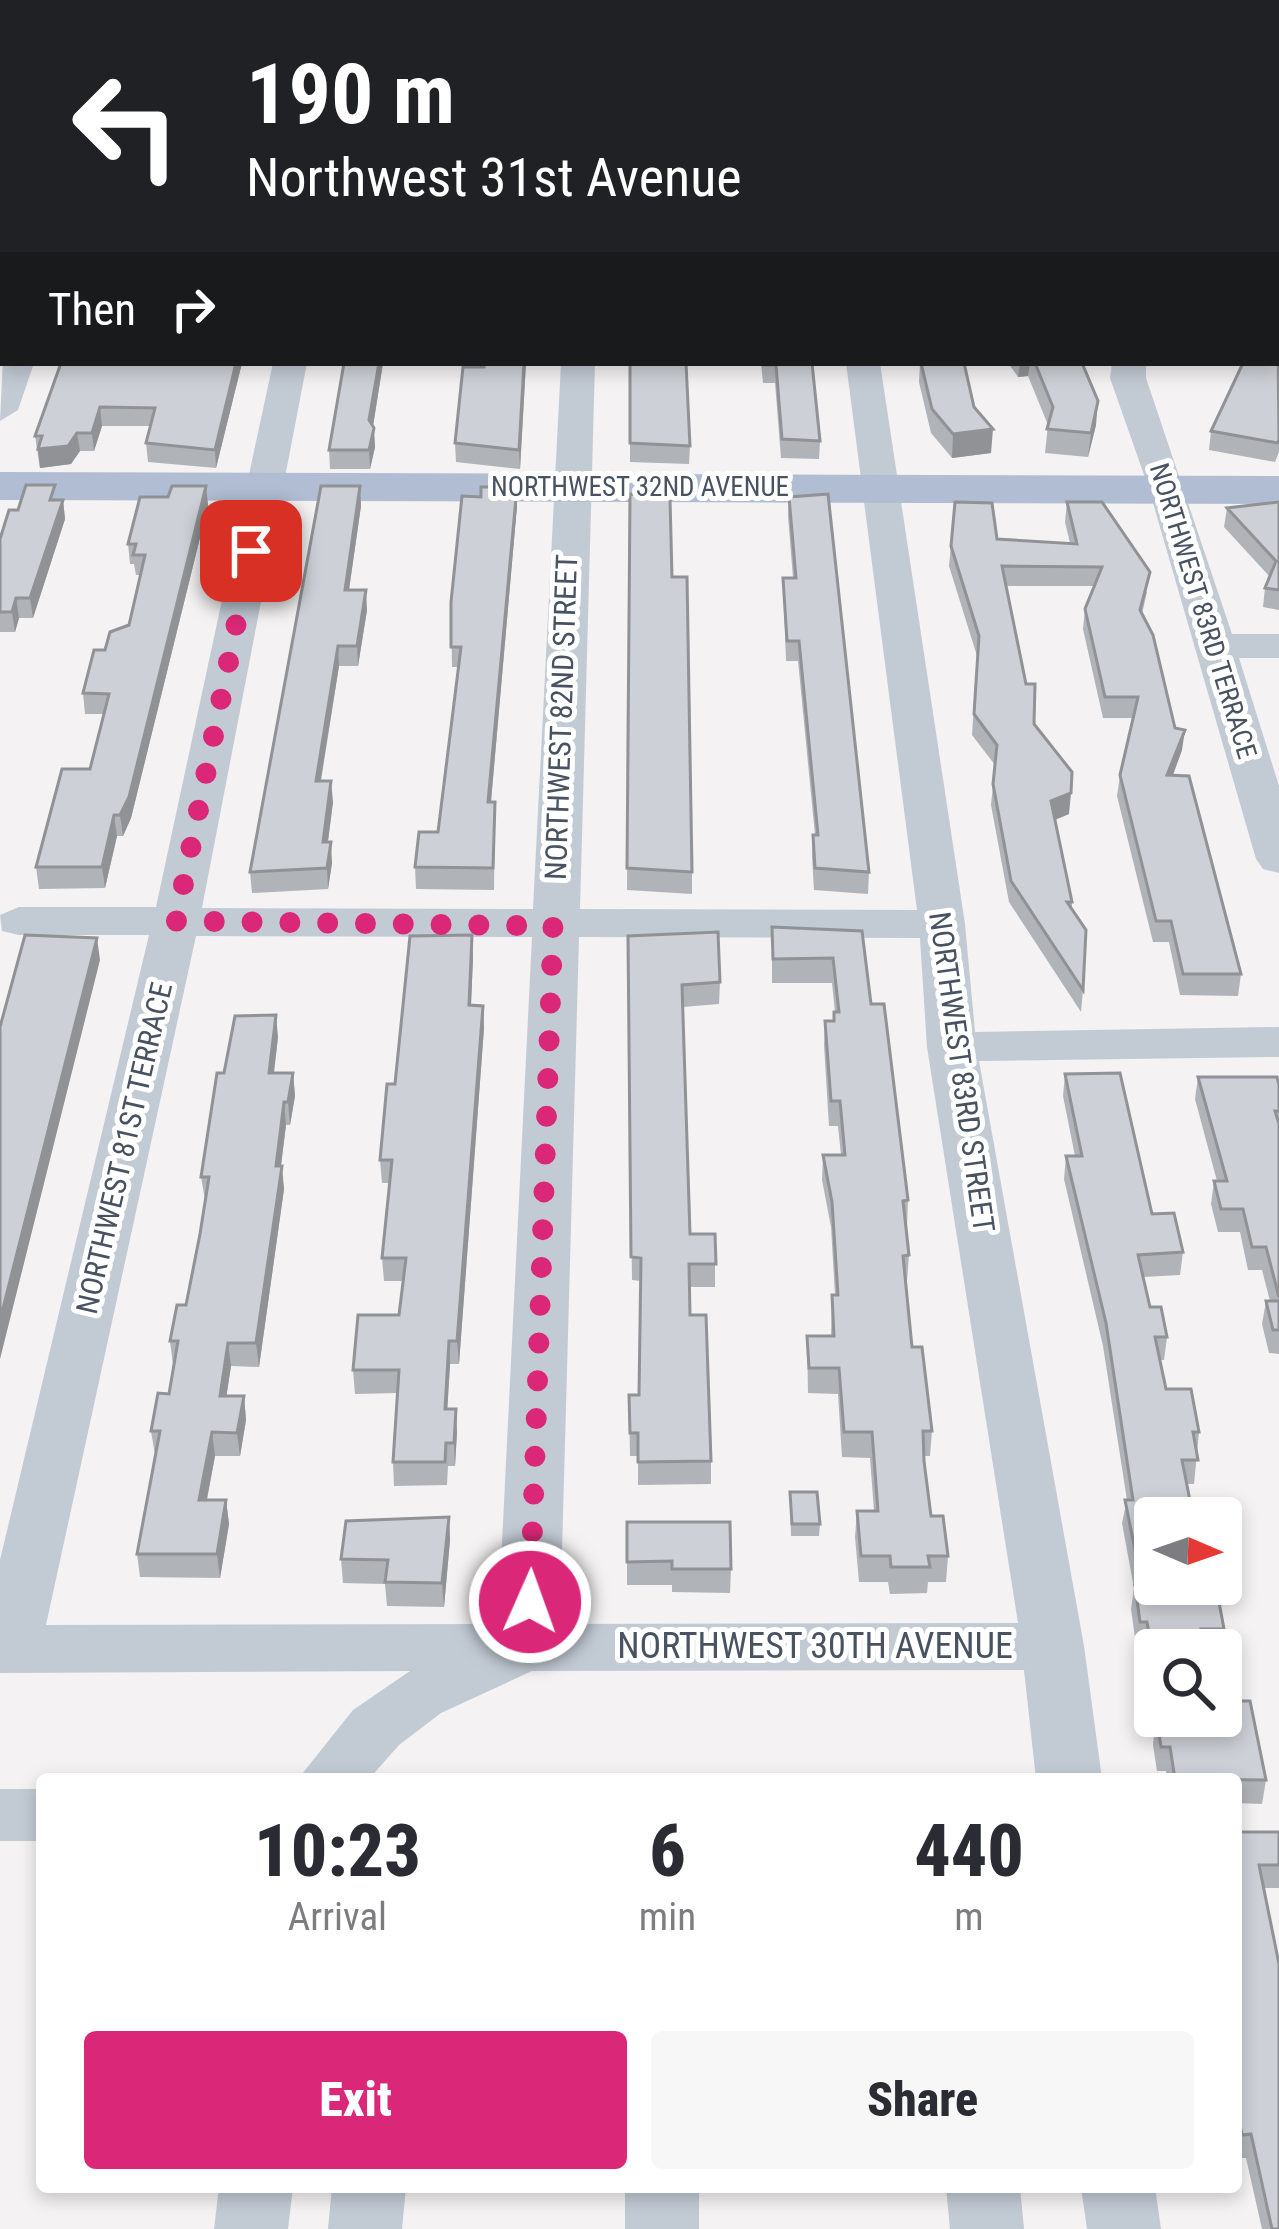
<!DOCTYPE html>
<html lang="en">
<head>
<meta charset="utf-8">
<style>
	:root { --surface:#fff; --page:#f7f7f7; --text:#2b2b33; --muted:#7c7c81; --accent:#db2777 }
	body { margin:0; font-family:"Roboto Condensed",sans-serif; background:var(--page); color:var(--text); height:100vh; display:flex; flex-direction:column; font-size:45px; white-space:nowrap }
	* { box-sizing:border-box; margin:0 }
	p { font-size:39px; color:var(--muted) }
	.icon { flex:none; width:66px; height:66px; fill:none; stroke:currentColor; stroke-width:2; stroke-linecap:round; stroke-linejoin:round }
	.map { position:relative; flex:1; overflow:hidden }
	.drawer { position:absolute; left:36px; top:1773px; width:1206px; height:420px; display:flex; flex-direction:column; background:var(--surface); border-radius:12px; box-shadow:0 6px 18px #0003 }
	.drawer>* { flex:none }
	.hud { position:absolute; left:0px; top:0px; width:1281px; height:366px; box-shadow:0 6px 18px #0003; background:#202124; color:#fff; overflow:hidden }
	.needle { width:78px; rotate:92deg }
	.buttons { position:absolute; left:1134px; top:1497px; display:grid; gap:24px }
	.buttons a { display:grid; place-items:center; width:108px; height:108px; border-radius:12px; background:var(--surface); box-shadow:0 6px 18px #0003; font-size:60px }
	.pin { position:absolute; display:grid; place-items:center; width:102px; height:102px; color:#fff; margin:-51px; border-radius:24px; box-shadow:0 6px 18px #0006 }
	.me { position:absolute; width:132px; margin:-66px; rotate:2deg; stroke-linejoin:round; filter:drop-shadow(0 0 9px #0008) }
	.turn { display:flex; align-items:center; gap:42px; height:252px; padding:0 48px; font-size:54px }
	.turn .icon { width:156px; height:156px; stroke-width:2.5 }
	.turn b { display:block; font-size:84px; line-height:102px }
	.then { display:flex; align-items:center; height:114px; padding:0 48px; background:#0003; gap:24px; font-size:45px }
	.eta { display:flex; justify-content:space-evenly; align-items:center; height:204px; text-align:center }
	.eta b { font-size:72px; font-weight:800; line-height:84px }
	.action { display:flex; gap:24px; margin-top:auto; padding:24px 48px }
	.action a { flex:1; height:138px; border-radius:12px; background:var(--accent); color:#fff; font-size:48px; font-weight:800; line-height:138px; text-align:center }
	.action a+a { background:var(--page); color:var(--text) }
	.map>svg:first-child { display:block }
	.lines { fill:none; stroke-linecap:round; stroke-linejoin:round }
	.minor { fill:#c2cad4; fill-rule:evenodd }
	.major { fill:#b0bdd2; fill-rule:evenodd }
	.wall { fill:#b0b3b8 }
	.shaded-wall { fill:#909296 }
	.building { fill:#cdd0d6; stroke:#909296; stroke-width:3 }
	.route { stroke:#db2777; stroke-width:21; stroke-dasharray:0 37.8 }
	.labels { text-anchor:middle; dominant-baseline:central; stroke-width:10; stroke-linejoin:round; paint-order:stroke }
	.far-street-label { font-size:27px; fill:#485261; stroke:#fff }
	.street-label { font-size:30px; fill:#485261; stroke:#fff }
	.near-street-label { font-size:36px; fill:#485261; stroke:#fff }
</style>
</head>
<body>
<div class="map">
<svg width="1279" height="2229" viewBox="0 0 1279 2229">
	<rect width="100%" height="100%" fill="#f4f2f2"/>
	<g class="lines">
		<path class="minor" d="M140 0H168L138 3Z
			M355 0H383L354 3Z
			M582 0H610V3H582Z
			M798 0H826V3H798Z
			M1278 337H1279V357H1278Z
			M3 358V363H34L18 410 0 421Z
			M273 363H307L202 908 533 909 561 363H595L580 909 917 910 846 363H880L965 924 975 1032 1279 1027V1057L979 1061 1084 1646 1102 1779H1036L1024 1670 532 1671 441 1713 399 1745 369 1779H298L353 1710 410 1671 0 1673V1560L149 935H19L2 931 0 915 19 907H156ZM196 936 532 937 498 1624 46 1625ZM579 937 920 938 927 1047 1018 1623 560 1624Z
			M1112 363H1146V378L1232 634H1279V658H1239L1279 786V873L1263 869 1256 859 1149 489 1110 378Z
			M0 1789H42V1841H0Z
			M219 2187H293L288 2229H214Z
			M332 2187H406L402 2229H328Z
			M625 2187H699V2229H625Z
			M946 2187H1020L1024 2229H950Z
			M1081 2187H1155L1161 2229H1087Z"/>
		<path class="major" d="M0 472 1279 476V504L0 500Z"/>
	</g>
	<path class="wall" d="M0 0H33L32 3H3V182H0Z
		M410 0H549V3H409Z
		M1279 353V452L1275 462 1209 450 1211 431Z
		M61 363H242L216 468 148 462 146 443 150 426H102L94 451H80L71 464 40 468 35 436Z
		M344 363H383L373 426 375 447 370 469H330L329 450Z
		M485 363H526L520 469 456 462 455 443Z
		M630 363 690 446 689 464 630 462Z
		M761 363H812L820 441 819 459 781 458 775 383H763Z
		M920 363H964L974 407 991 453 952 458 931 433 919 382Z
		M1008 363H1082L1096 425 1088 457 1045 453 1048 425 1028 376 1018 377Z
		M206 486 208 505 131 818 123 836H117L105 888 39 889 36 867 90 769 104 714H85L83 693 105 650 129 625 140 575H136L134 564H130L128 544 168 497Z
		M360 486 361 506 349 590 367 610 358 666H339L321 781 333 802 328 842 332 863 328 889 252 893 250 872Z
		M630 494 672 577 692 872V894L627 890Z
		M789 497 869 872 868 894 814 890 812 856 813 835H815L798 661H786L783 578H793L788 516Z
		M57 500H63L65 519 33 618H19L15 632H0V539L18 510Z
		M955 502 997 539 1070 543 1065 522 1067 502 1147 592 1142 614 1182 750 1173 775 1241 974 1238 996 1180 995 1169 942H1153L1117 796 1120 775 1133 718H1103L1083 629 1085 609 1094 586H1006L1034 724 1069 814 1055 820 1072 902V909L1083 990 1081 1012 1009 902 991 805 995 765 972 735 977 656 949 566Z
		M1279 502V610L1263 607 1265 588 1270 577 1224 527 1227 508Z
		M517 506 491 802H495L494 890 416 889 415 867 438 832 459 667H452L451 602Z
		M772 927 862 931 871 1004 908 1200 907 1226 909 1255 907 1281H905L912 1347 932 1431 930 1456H924L931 1516 948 1556 946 1582H928L927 1593 890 1594 888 1582H859L855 1537 857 1511H874L870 1458 842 1457 838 1394 808 1393 807 1336H831L832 1295H835L831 1227 822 1180 823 1155H841L838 1126H829L824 1045 825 1021H834L835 1012 832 983H772Z
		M628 936 720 982 719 1004 683 1007 690 1234H715V1287H689L690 1315 711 1461V1484L638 1485V1456H630L629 1395H639L641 1281 632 1280Z
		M473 957 471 1006H483L484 1028 459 1364H450L447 1409 457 1432 455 1466H448L447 1485 394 1486 393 1462 397 1393 355 1394 353 1370 399 1315 403 1281H384L382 1258 390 1183H382L380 1160 395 1084Z
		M278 1037 274 1073H293L295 1096 290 1125H286L281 1166 284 1189 259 1367 231 1366 226 1396H244L246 1420 240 1456H215L207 1500H226L229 1524 220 1578 140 1577 137 1554 155 1455 151 1431 169 1394 174 1364 173 1365 170 1341 186 1305 205 1200 201 1177 224 1073Z
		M1065 1074 1152 1214 1183 1252 1180 1275 1143 1277 1150 1307 1167 1337 1164 1360H1160L1166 1389 1199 1432 1194 1484H1187L1192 1518H1155V1584L1224 1629 1220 1650H1155V1711L1143 1646 1136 1645 1131 1609 1134 1588 1122 1523 1127 1500 1103 1346 1064 1179 1066 1156H1075L1063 1096Z
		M1198 1077 1279 1111V1354L1269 1353 1262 1324 1266 1301H1270L1262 1270H1248L1240 1232H1218L1211 1204 1214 1181H1217L1195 1099Z
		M790 1492 820 1524 819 1536H791Z
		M449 1517 450 1540 444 1607 387 1606 385 1584 343 1583 341 1559Z
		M627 1522 731 1569 730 1593 672 1592V1585H627Z
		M1156 1716H1221L1266 1780 1262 1804 1236 1803V1779H1167L1166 1771H1157L1153 1745Z
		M1236 1832H1279V1888H1264L1279 2229H1262L1246 2158H1237L1236 2154Z
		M809 2187H838L837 2193H809Z"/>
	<path class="shaded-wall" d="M3 251V274L0 281V258Z
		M236 363H242L216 468 215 450Z
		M379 363H383L371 439 369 420Z
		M524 363H526L520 469 519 450Z
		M1020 363H1030L1028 376 1018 377Z
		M1098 401 1096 425 1088 457 1091 433Z
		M100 407 102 426 94 451 92 433Z
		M374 428 375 447 370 469 369 450Z
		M993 429 991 453 952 458 953 434Z
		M77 433 80 451 71 464 40 468 38 449Z
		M206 486 208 505 131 818 123 836 120 815Z
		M360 486 361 506 346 610 345 590Z
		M517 487V506L489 823 488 802Z
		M63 500 65 519 33 618 30 598Z
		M366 590 367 610 358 666 357 646Z
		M16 598 19 618 15 632 12 612Z
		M338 646 339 666 317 802 316 781Z
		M1185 730 1182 750 1165 796 1167 775Z
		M331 781 333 802 325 863 323 842Z
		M1071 793 1069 814 1049 822 1051 801Z
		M114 815 117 836 105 888 102 867Z
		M331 842 332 863 328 889 327 868Z
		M472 935 473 957 470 1028 469 1005Z
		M97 938 100 960 0 1359V1320Z
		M483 1006 484 1028 459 1364 457 1341Z
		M276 1015 278 1037 271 1096 269 1073Z
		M293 1073 295 1096 290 1125 288 1102Z
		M284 1102 286 1125 278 1189 276 1166Z
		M282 1166 284 1189 259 1367 256 1343Z
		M449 1341 450 1364 446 1432 445 1409Z
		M228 1343 231 1366 223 1419 220 1396Z
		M244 1396 246 1420 240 1456 237 1433Z
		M456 1409 457 1432 455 1466 454 1443Z
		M212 1432 215 1456 202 1524 199 1500Z
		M226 1500 229 1524 220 1578 217 1554Z
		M449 1517 450 1540 444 1607 442 1583Z"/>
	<path class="building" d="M0 0H26L25 3H3V165H0Z
		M71 0H107L106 3H70Z
		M189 0H326L325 3H188Z
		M410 0H452L451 3H409Z
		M508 0H549V3H508Z
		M634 0H773L774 3H634Z
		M861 0H1092L1093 3H861Z
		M0 190 3 191V251L0 258Z
		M1278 210 1279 216 1278 313Z
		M1278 353 1279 439 1278 443 1211 431 1243 363H1278Z
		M61 363H236L215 450 146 443 155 408 100 407 92 433H77L68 446 38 449 42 436H35Z
		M344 363H379L369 420 374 428 369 450H329Z
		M485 363H524L519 450 455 443 463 367H484Z
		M630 363H686L690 446 630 443Z
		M763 363H812L820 441 782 439 776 365H763Z
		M921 363H964L974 407 993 429 953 434 932 409Z
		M1035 363H1082L1098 401 1091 433 1047 429 1053 407Z
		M26 485H55L50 500H63L30 598H16L12 612H0V539L9 510H18Z
		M172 486H206L129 797 120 815H114L102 867H36L62 769H90L109 694 83 693 94 650H105L110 632 129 625 145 555H133L136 544H128L140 497H168Z
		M321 486H360L345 590H366L357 646H338L316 781H331L323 842H331L327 868 250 872Z
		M481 487H517L488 802H495L493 868 415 867 419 832H438L461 647H451V602L462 496 481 497Z
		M630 494 670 499 672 577H687L692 872 627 868Z
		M828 494 869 872 815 868 813 835H818L799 641H787L783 578H796L789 497Z
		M955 502 992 503 997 539 1077 544 1067 502H1102L1150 572 1140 610 1153 635 1175 728 1185 730 1167 775 1189 776 1241 974H1183L1171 921H1156L1120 775 1138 697H1105L1085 609 1102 567 1002 566 1026 684H1035L1034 724 1072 772 1071 793 1051 801 1072 902H1067L1086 930 1083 990 1011 881 993 784 997 745 974 714 979 636 951 546Z
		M1279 502V590L1265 588 1276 561 1227 508Z
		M772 927 862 931 871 1004H884L908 1200 903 1201 909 1255 903 1256 912 1347H922L932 1431H923L924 1461 931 1516H943L948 1556H928L930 1567H891L890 1556H861L857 1511H878L872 1432H844L839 1368H809L807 1336H834L832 1295H838L832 1202 823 1155H845L840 1101H831L825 1021H834V1012H839L833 958 773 959Z
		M718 932 720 982 682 985 690 1234H715L716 1264H689L690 1315H706L711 1461 638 1462V1433H630L629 1395H639L641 1258 631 1257 628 936Z
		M25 935 97 938 0 1320V1027Z
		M472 935 469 1005 483 1006 457 1341H449L445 1409H456L454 1443H446L445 1462H393L399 1370H353L358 1315H399L406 1258H382L392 1160H380L387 1084H395L410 936Z
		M276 1015 269 1073H293L288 1102H284L276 1166H282L256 1343H228L220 1396H244L237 1433 212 1432 199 1500H226L217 1554H137L160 1431H151L158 1393 169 1394 178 1341H170L177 1305H186L200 1234 209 1177H201L217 1073H224L235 1016Z
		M1120 1073 1152 1214 1174 1213 1183 1252 1138 1255 1150 1307H1161L1167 1337H1155L1166 1389H1191L1199 1432H1193L1198 1460H1182L1193 1516 1155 1518V1584L1216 1586 1224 1629H1201L1204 1650H1155V1667L1147 1622H1140L1135 1585H1142L1125 1500H1133L1106 1323 1066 1156H1082L1065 1074Z
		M1198 1077H1277L1279 1085V1111H1275L1279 1124V1297L1266 1247H1252L1243 1209H1221L1214 1181H1227Z
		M1266 1301H1279V1330H1273Z
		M790 1492H817L820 1524H792Z
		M449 1517 442 1583 385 1582 388 1560 341 1559 346 1521Z
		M627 1522H730L731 1569H672V1561L627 1562Z
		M1221 1701H1250L1266 1780 1175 1779 1170 1747H1161L1157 1721H1165L1164 1716H1221Z
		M1236 1832H1279V1865H1259L1279 1964V2229H1272L1251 2134 1242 2135 1236 2104V2077H1240L1236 2059Z"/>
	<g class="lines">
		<path class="route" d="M251 551 176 921 553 926 530 1602"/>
	</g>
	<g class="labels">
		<g class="far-street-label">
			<text x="640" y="487">NORTHWEST 32ND AVENUE</text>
			<text transform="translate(1203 611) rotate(73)">NORTHWEST 83RD TERRACE</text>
		</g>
		<g class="street-label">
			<text transform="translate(561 717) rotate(-88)">NORTHWEST 82ND STREET</text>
			<text transform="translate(962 1072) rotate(82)">NORTHWEST 83RD STREET</text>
			<text transform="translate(124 1148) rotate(-77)">NORTHWEST 81ST TERRACE</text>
		</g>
		<g class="near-street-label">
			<text x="815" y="1646">NORTHWEST 30TH AVENUE</text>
		</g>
	</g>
</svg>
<div class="buttons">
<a><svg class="needle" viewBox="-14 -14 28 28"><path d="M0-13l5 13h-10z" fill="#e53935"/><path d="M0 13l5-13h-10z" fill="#7c7c81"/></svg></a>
<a><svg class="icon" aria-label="search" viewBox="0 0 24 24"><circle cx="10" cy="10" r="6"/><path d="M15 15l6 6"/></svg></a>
</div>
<div class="pin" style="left:251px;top:551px;background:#d93025"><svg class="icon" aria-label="arrive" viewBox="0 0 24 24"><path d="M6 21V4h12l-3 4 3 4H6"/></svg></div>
<svg class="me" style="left:530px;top:1602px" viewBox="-20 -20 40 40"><circle r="17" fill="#db2777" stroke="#fff" stroke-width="3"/><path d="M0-11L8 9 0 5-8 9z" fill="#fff"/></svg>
<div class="hud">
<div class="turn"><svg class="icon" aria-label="left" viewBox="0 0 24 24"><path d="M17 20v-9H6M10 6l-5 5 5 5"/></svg><div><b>190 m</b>Northwest 31st Avenue</div></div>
<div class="then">Then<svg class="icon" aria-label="right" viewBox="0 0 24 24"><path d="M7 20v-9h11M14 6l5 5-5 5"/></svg></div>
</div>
<section class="drawer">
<div class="eta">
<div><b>10:23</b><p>Arrival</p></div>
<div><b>6</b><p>min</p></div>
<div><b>440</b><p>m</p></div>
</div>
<div class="action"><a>Exit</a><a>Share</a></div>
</section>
</div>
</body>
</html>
